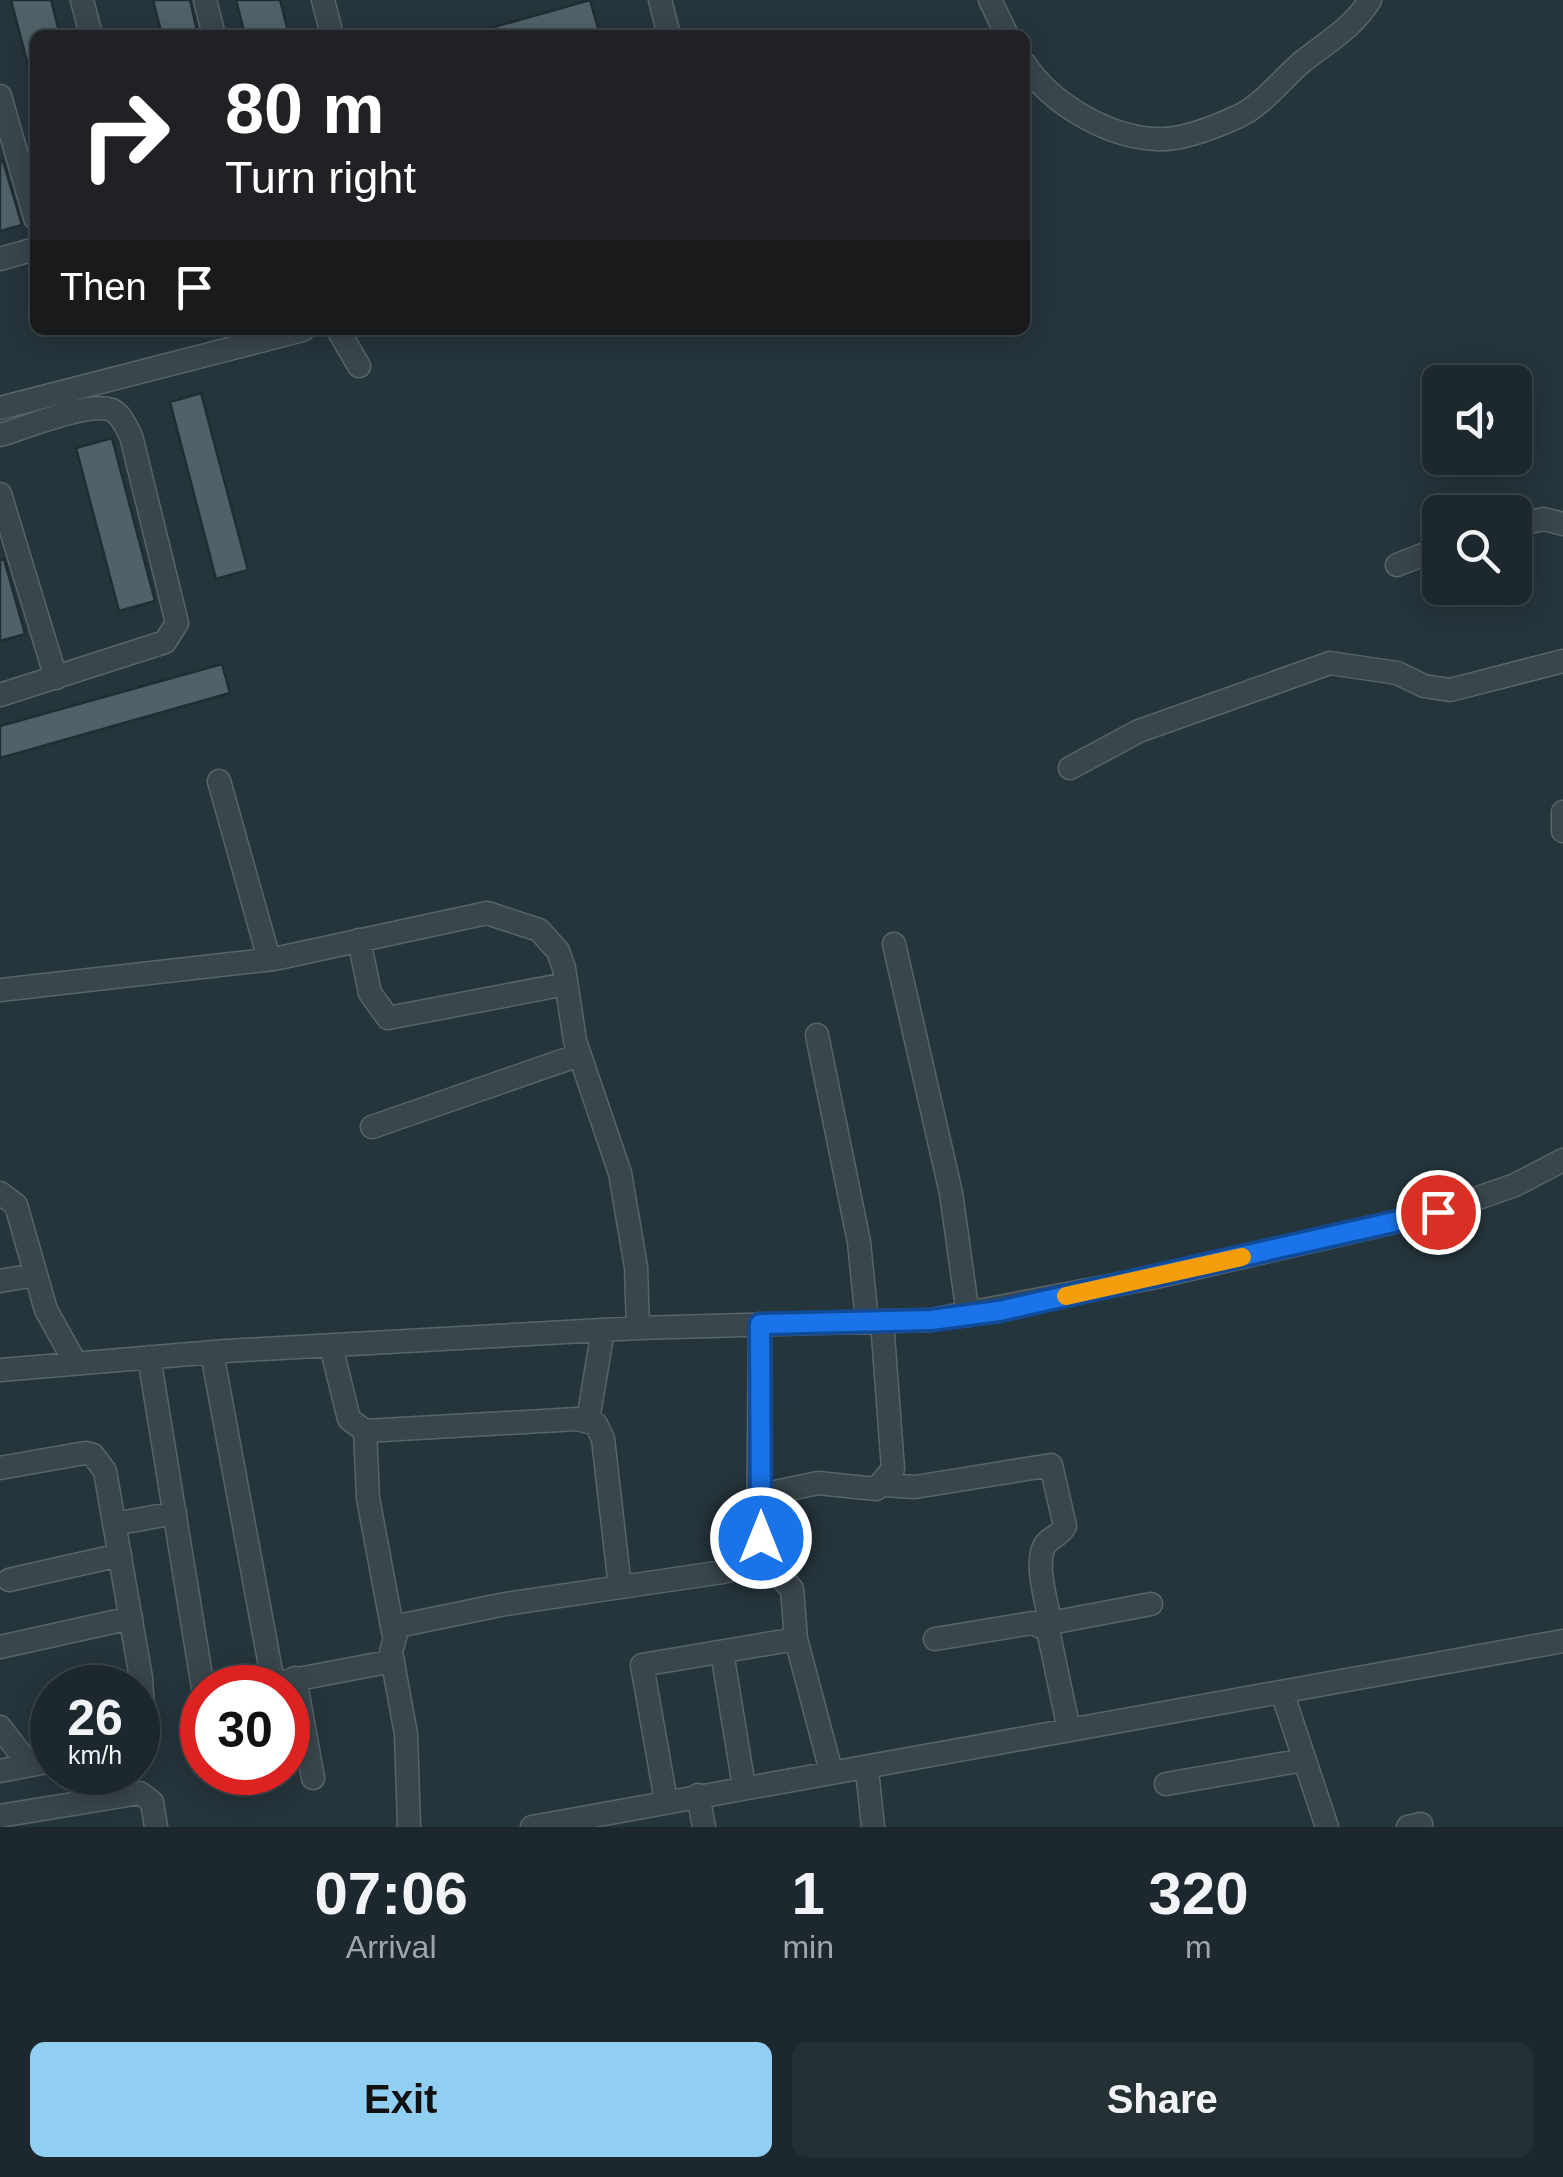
<!DOCTYPE html>
<html lang="en">
<head>
<meta charset="utf-8">
<style>
	:root { --surface:#1c282d; --page:#253035; --text:#f1f3f6; --muted:#a0a6aa; --line:#3a4449; --accent:#90cff2 }
	body { margin:0; font-family:Arial,sans-serif; background:var(--page); color:var(--text); height:100vh; display:flex; flex-direction:column; font-size:38px; white-space:nowrap }
	* { box-sizing:border-box; margin:0 }
	p { font-size:32px; color:var(--muted) }
	.icon { flex:none; width:55px; height:55px; fill:none; stroke:currentColor; stroke-width:2; stroke-linecap:round; stroke-linejoin:round }
	.map { position:relative; height:1827px; overflow:hidden }
	.drawer { display:flex; flex-direction:column; background:var(--surface); flex:1 }
	.drawer>* { flex:none }
	.hud { position:absolute; left:30px; top:30px; width:1000px; height:305px; border-radius:15px; box-shadow:0 5px 25px #0003,0 0 0 2px var(--line); background:#202124; color:#fff; overflow:hidden }
	.buttons { position:absolute; left:1422px; top:365px; display:grid; gap:20px }
	.buttons a { display:grid; place-items:center; width:110px; height:110px; border-radius:15px; background:var(--surface); box-shadow:0 5px 25px #0003,0 0 0 2px var(--line); font-size:50px }
	.speed { position:absolute; left:30px; top:1665px; display:flex; gap:20px; font-size:50px; font-weight:700; text-align:center }
	.speed>* { display:grid; place-content:center; width:130px; height:130px; border-radius:50%; background:var(--surface); box-shadow:0 5px 25px #0003,0 0 0 2px var(--line); line-height:1 }
	.speed small { font-size:25px; font-weight:400 }
	.speed .limit { border:15px solid #d22; background:#fff; color:#111 }
	.pin { position:absolute; display:grid; place-items:center; width:85px; height:85px; color:#fff; margin:-42px; border:5px solid #fff; border-radius:50%; box-shadow:0 2px 10px #0007 }
	.me { position:absolute; width:110px; margin:-55px; rotate:0deg; stroke-linejoin:round; filter:drop-shadow(0 0 8px #0008) }
	.turn { display:flex; align-items:center; gap:35px; height:210px; padding:0 30px; font-size:45px }
	.turn .icon { width:130px; height:130px; stroke-width:2.5 }
	.turn b { display:block; font-size:70px; line-height:85px }
	.then { display:flex; align-items:center; height:95px; padding:0 30px; background:#0003; gap:20px; font-size:38px }
	.eta { display:flex; justify-content:space-evenly; align-items:center; height:170px; text-align:center }
	.eta b { font-size:60px; font-weight:800; line-height:70px }
	.action { display:flex; gap:20px; margin-top:auto; padding:20px 30px }
	.action a { flex:1; height:115px; border-radius:15px; background:var(--accent); color:#111; font-size:40px; font-weight:800; line-height:115px; text-align:center }
	.action a+a { background:var(--page); color:var(--text) }
	.map>svg:first-child { display:block }
	.building { fill:#506269; stroke:#202d33; stroke-width:2.5 }
	.lines { fill:none; stroke-linecap:round; stroke-linejoin:round }
	.minor-casing { stroke:#57646a; stroke-width:25 }
	.minor { stroke:#39464c; stroke-width:22 }
	.route-casing { stroke:#114b97; stroke-width:25 }
	.route { stroke:#1a73e8; stroke-width:18 }
	.slow { stroke:#f59e0b; stroke-width:18 }
</style>
</head>
<body>
<div class="map">
<svg width="1563" height="1827" viewBox="0 0 1563 1827">
	<rect width="100%" height="100%" fill="#25353c"/>
	<path class="building" d="M11 0H51L60 35H35V72L30 73Z
		M153 0H190L198 35H162Z
		M236 0H280L289 35H245Z
		M590 0 600 35H481L480 31Z
		M3 161 22 225 0 231V162Z
		M201 393 248 570 216 579 170 402Z
		M112 438 155 601 119 611 76 448Z
		M4 559 25 634 0 641V560Z
		M222 664 230 693 0 758V726Z"/>
	<g class="lines">
		<g class="minor-casing">
			<path id="minor" d="M82 0 91 35
				M205 0 214 35
				M323 0 332 35
				M660 0 669 35
				M990 0 1007 35
				M1025 64C1051 104 1108 137 1156 139 1180 141 1215 127 1237 117 1263 105 1281 80 1302 62 1327 42 1353 28 1370 0
				M0 96 35 218
				M0 259 35 249
				M338 330 359 366
				M0 408 303 330
				M0 435C25 428 89 401 112 410 122 415 126 427 131 436L177 623 165 642 0 695
				M0 494 56 678
				M1515 525 1544 519 1563 524
				M1397 565 1440 548
				M1070 768 1139 731 1330 663 1397 673 1424 686 1450 690 1563 661
				M219 781 269 959
				M1563 812V831
				M359 940 370 993 388 1018 566 984
				M894 944 951 1193 968 1315
				M0 990 274 959 487 913 539 930 558 951 564 968 575 1041 620 1173 636 1267 638 1328
				M817 1035 859 1242 867 1321
				M372 1127 579 1055
				M0 1193 16 1205 46 1310 75 1362
				M0 1281 35 1275
				M331 1346 349 1419 365 1431 577 1419 596 1424 603 1439 620 1587
				M212 1353 273 1682
				M149 1357 203 1688
				M0 1370 226 1351 638 1328 931 1320 1151 1278 1438 1212 1515 1185 1563 1160
				M588 1420 603 1330
				M365 1431 368 1498 393 1632
				M0 1468 85 1453 93 1455 105 1471 141 1678 143 1711 138 1723
				M884 1485 915 1487 1051 1465 1065 1526C1059 1538 1047 1537 1043 1549 1036 1569 1047 1602 1050 1623
				M761 1495 818 1483 876 1489 893 1469 882 1321
				M114 1524 175 1513
				M751 1562 767 1563 792 1589 796 1639 831 1771
				M9 1580 120 1555
				M1040 1625 1151 1604
				M935 1639 1032 1623 1048 1630 1069 1730
				M0 1647 131 1618
				M722 1652 744 1787
				M295 1678 313 1778
				M261 1686 393 1661
				M1282 1692 1327 1827
				M0 1727 29 1765
				M867 1770 873 1827
				M0 1771 52 1761
				M1166 1784 1304 1760
				M698 1795 704 1827
				M666 1801 642 1665 796 1639
				M0 1816 140 1793 152 1802 156 1827
				M409 1827 406 1734 391 1652 398 1626 505 1604 723 1572 742 1567 758 1554 760 1324
				M532 1827 1563 1641
				M1408 1827 1421 1824"/>
		</g>
		<use href="#minor" class="minor"/>
	</g>
	<g class="lines">
		<g class="route-casing">
			<path id="route" d="M761 1538 760 1324 931 1320 999 1311 1438 1212"/>
		</g>
		<use href="#route" class="route"/>
		<path class="slow" d="M1066 1296 1242 1257"/>
	</g>
</svg>
<div class="buttons">
<a><svg class="icon" aria-label="sound" viewBox="0 0 24 24"><path d="M4 9h4l5-4v14l-5-4H4zM17 9q2 3 0 6"/></svg></a>
<a><svg class="icon" aria-label="search" viewBox="0 0 24 24"><circle cx="10" cy="10" r="6"/><path d="M15 15l6 6"/></svg></a>
</div>
<div class="speed"><div>26<small>km/h</small></div><div class="limit">30</div></div>
<div class="pin" style="left:1438px;top:1212px;background:#d93025"><svg class="icon" aria-label="arrive" viewBox="0 0 24 24"><path d="M6 21V4h12l-3 4 3 4H6"/></svg></div>
<svg class="me" style="left:761px;top:1538px" viewBox="-20 -20 40 40"><circle r="17" fill="#1a73e8" stroke="#fff" stroke-width="3"/><path d="M0-11L8 9 0 5-8 9z" fill="#fff"/></svg>
<div class="hud">
<div class="turn"><svg class="icon" aria-label="right" viewBox="0 0 24 24"><path d="M7 20v-9h11M14 6l5 5-5 5"/></svg><div><b>80 m</b>Turn right</div></div>
<div class="then">Then<svg class="icon" aria-label="arrive" viewBox="0 0 24 24"><path d="M6 21V4h12l-3 4 3 4H6"/></svg></div>
</div>
</div>
<section class="drawer">
<div class="eta">
<div><b>07:06</b><p>Arrival</p></div>
<div><b>1</b><p>min</p></div>
<div><b>320</b><p>m</p></div>
</div>
<div class="action"><a>Exit</a><a>Share</a></div>
</section>
</body>
</html>
